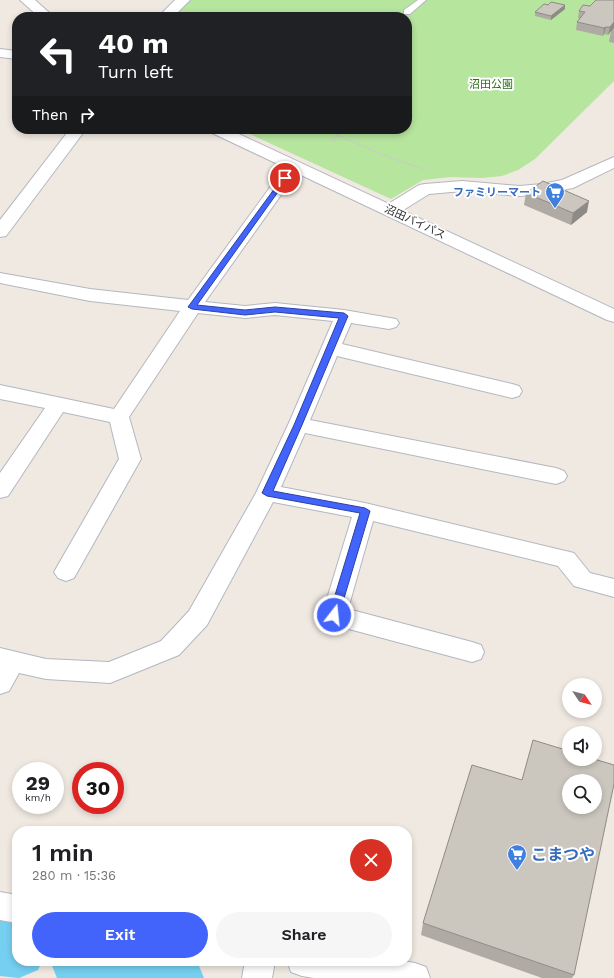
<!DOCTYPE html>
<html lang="en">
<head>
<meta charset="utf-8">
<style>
	:root { --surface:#fff; --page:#f6f6f6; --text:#202124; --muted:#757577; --accent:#4264fb }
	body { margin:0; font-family:"Work Sans","Noto Sans JP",sans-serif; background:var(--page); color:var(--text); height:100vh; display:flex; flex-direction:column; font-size:15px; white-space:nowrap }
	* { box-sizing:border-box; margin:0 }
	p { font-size:13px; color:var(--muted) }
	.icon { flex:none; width:22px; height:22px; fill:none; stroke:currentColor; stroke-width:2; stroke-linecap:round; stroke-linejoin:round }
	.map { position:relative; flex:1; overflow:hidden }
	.details { position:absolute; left:12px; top:826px; width:400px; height:140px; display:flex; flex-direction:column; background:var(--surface); border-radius:16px; box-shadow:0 2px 6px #0003 }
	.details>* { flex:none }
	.guide { position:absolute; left:12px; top:12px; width:400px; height:122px; border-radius:16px; box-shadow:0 2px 6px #0003; background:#202124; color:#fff; overflow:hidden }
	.needle { width:26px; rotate:125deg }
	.controls { position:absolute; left:562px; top:678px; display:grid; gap:8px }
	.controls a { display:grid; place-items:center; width:40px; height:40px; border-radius:50%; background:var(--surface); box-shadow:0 2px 6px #0003; font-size:20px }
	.speed { position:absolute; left:12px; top:762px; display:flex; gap:8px; font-size:20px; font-weight:700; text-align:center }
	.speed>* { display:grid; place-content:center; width:52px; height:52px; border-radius:50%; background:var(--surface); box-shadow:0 2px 6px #0003; line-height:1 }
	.speed small { font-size:10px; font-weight:400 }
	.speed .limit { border:6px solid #d22; background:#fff; color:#111 }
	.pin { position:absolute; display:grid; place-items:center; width:34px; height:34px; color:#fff; margin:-17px; border:2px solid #fff; border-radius:50%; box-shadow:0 1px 4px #0007 }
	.me { position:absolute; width:44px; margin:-22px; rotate:16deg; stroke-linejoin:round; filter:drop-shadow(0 0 3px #0008) }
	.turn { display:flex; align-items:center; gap:14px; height:84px; padding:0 20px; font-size:18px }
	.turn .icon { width:52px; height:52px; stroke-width:2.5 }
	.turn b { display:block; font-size:28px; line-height:34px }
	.then { display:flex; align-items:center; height:38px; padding:0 20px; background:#0003; gap:8px; font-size:15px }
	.round { display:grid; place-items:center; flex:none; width:42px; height:42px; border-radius:21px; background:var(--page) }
	.head { display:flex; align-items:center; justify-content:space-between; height:68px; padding:0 20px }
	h1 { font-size:24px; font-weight:600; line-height:30px }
	.action { display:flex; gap:8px; margin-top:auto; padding:8px 20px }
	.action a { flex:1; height:46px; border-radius:24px; background:var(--accent); color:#fff; font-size:16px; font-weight:600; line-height:46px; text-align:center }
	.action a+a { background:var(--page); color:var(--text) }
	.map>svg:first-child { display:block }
	.green { fill:#b6e59e }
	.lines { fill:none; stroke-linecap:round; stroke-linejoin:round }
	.river { fill:#75cff0; fill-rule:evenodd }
	.service-casing { stroke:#b4b7c1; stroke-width:2 }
	.minor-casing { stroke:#b4b7c1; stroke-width:2 }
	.tertiary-casing { stroke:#b4b7c1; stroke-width:2 }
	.path { stroke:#c9c9c9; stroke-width:1.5; stroke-dasharray:2 1.5; stroke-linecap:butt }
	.service { fill:#fff; fill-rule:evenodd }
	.minor { fill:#fff; fill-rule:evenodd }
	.tertiary { fill:#fff; fill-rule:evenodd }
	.wall { fill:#afaba4 }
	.shaded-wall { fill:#8e8b86 }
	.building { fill:#cbc7bf; stroke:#8e8b86; fill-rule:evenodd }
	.route { fill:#4264fb; stroke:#2b41a3 }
	.labels { text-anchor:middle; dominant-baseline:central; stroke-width:4; stroke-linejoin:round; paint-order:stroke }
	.far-park-label { font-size:11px; fill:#2c6e1b; stroke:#fff }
	.far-shop-label { font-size:11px; font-weight:bold; fill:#366cbe; stroke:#fff; text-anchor:end }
	.far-street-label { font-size:11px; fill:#2e2e2e; stroke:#fff }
	.near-shop-label { font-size:16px; font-weight:bold; fill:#366cbe; stroke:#fff; text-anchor:start }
</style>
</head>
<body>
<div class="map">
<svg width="614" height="978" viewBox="0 0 614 978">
	<rect width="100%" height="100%" fill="#efe9e1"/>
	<path class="green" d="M185 0H614V81L535 159 518 170 502 176 483 178 451 177 423 180 391 199 239 129H407V17H167Z"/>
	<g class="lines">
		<path class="river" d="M0 916 17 919V961H42L38 970 19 978 0 976Z
			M50 961H197L204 978H57Z"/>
		<g class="service-casing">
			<path id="service" d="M418 0H426L410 14H404V10Z"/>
		</g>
		<g class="minor-casing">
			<path id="minor" d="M175 0H190L173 17H158Z
				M0 49 17 51V59L0 57Z
				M70 129H86L6 236 0 237V220Z
				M614 157V168L573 188 542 194 520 196 462 191 429 194 397 214 391 215 385 214 383 210 385 206 419 185 425 184 462 181 520 186 542 184 562 180Z
				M297 163 303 165 305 168 291 181 205 302 245 306 275 303 344 310 396 319 399 323 396 327 389 329 351 323 342 344 512 384 519 386 522 391 519 396 512 398 337 356 310 420 556 468 564 471 567 476 564 481 556 484 305 433 281 487 365 503 574 553 590 573 614 579V597L574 586 558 566 373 521 348 609 472 642 481 645 484 652 481 659 472 662 334 625 325 622 322 615 352 517 273 502 207 625 179 655 110 683 46 679 19 673 9 691 0 694V648L46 659 109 662 161 641 189 611 256 493 288 425 333 321 275 315 245 318 198 313 129 417 141 459 74 578 66 581 58 578 54 572 119 459 110 422 63 412 8 496 0 498V473L45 408 0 399V385L114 409 180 311 90 301 0 283V273L90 289 188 300 279 175 291 165Z
				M0 892 17 895V923L0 920Z
				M245 961H275L272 978H242Z
				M287 961H404L415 963 426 967 430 978H314L302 976 291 972Z"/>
		</g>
		<g class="tertiary-casing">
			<path id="tertiary" d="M20 0H35L54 17H39Z
				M207 129H228L614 309V322L607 320 210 132Z"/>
		</g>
		<path class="path" d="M323 129 381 154 425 170
			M331 141 339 136"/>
		<use href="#service" class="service"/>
		<use href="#minor" class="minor"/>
		<use href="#tertiary" class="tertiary"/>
	</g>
	<path class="wall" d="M614 0V28L612 30 614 29V43L609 42 611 31 608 35 604 34 603 36 576 30 577 22 580 18H578L579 11 590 6Z
		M548 5 565 9 551 20 535 16V12Z
		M526 193 587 212 571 225 524 205Z
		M423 923 574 975 572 978H542L421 935Z"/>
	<path class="shaded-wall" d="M565 5V9L551 20V16Z
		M614 22V28L608 35 610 27Z
		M606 27 604 34 603 36 604 28Z
		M589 201 587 212 571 225 573 213Z"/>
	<path class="building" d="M596 0H614V22L610 27H606L604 28 577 22 585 12 579 11 583 5 590 6Z
		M551 2 565 5 551 16 535 12 544 4 548 5Z
		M543 181 589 201 573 213 526 193Z
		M533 740 569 751V759H594L614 765V784L574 975 423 923 472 765 522 780ZM569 781H595V807H569Z"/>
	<path class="route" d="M283 177 288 178 197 305 245 310 275 307 344 313 348 316 302 425 273 491 365 508 370 511 339 615 338 618H331L329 615 360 513 267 496 262 493 294 425 339 318 275 312 245 315 192 309 188 307Z"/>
	<defs>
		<g id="supermarket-pin" transform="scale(1)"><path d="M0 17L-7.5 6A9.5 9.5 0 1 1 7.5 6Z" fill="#3f7fe0" stroke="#fff"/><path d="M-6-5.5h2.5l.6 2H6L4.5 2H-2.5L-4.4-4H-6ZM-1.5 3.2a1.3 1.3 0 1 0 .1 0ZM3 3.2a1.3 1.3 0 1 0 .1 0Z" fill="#fff"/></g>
	</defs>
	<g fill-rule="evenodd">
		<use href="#supermarket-pin" x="555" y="192"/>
		<use href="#supermarket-pin" x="517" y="854"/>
	</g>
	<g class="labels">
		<g class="far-park-label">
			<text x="491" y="84">沼田公園</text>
		</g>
		<g class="far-shop-label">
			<text x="541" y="192">ファミリーマート</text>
		</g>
		<g class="far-street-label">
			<text transform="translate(415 222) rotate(25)">沼田バイパス</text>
		</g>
		<g class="near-shop-label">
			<text x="531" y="854">こまつや</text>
		</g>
	</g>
</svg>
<div class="controls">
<a><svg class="needle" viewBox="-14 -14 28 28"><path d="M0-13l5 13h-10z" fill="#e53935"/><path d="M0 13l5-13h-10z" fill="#757577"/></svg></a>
<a><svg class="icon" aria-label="sound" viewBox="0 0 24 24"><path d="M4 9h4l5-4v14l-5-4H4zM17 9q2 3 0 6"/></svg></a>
<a><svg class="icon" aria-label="search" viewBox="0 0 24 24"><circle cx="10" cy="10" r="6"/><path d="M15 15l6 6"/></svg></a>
</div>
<div class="speed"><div>29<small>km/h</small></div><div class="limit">30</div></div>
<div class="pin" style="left:285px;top:178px;background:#d93025"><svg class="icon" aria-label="arrive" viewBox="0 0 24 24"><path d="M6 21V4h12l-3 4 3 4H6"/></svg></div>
<svg class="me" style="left:334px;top:615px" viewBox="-20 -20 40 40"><circle r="17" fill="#4264fb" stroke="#fff" stroke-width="3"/><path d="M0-11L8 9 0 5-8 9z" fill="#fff"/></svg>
<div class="guide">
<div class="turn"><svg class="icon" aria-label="left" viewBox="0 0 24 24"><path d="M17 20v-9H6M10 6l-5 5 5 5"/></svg><div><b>40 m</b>Turn left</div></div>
<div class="then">Then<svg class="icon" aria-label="right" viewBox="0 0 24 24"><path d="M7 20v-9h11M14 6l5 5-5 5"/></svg></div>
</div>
<section class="details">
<div class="head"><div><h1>1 min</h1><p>280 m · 15:36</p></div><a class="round" style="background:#d93025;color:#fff"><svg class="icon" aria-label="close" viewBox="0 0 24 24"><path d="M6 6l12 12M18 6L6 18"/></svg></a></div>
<div class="action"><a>Exit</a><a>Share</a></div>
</section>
</div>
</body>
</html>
